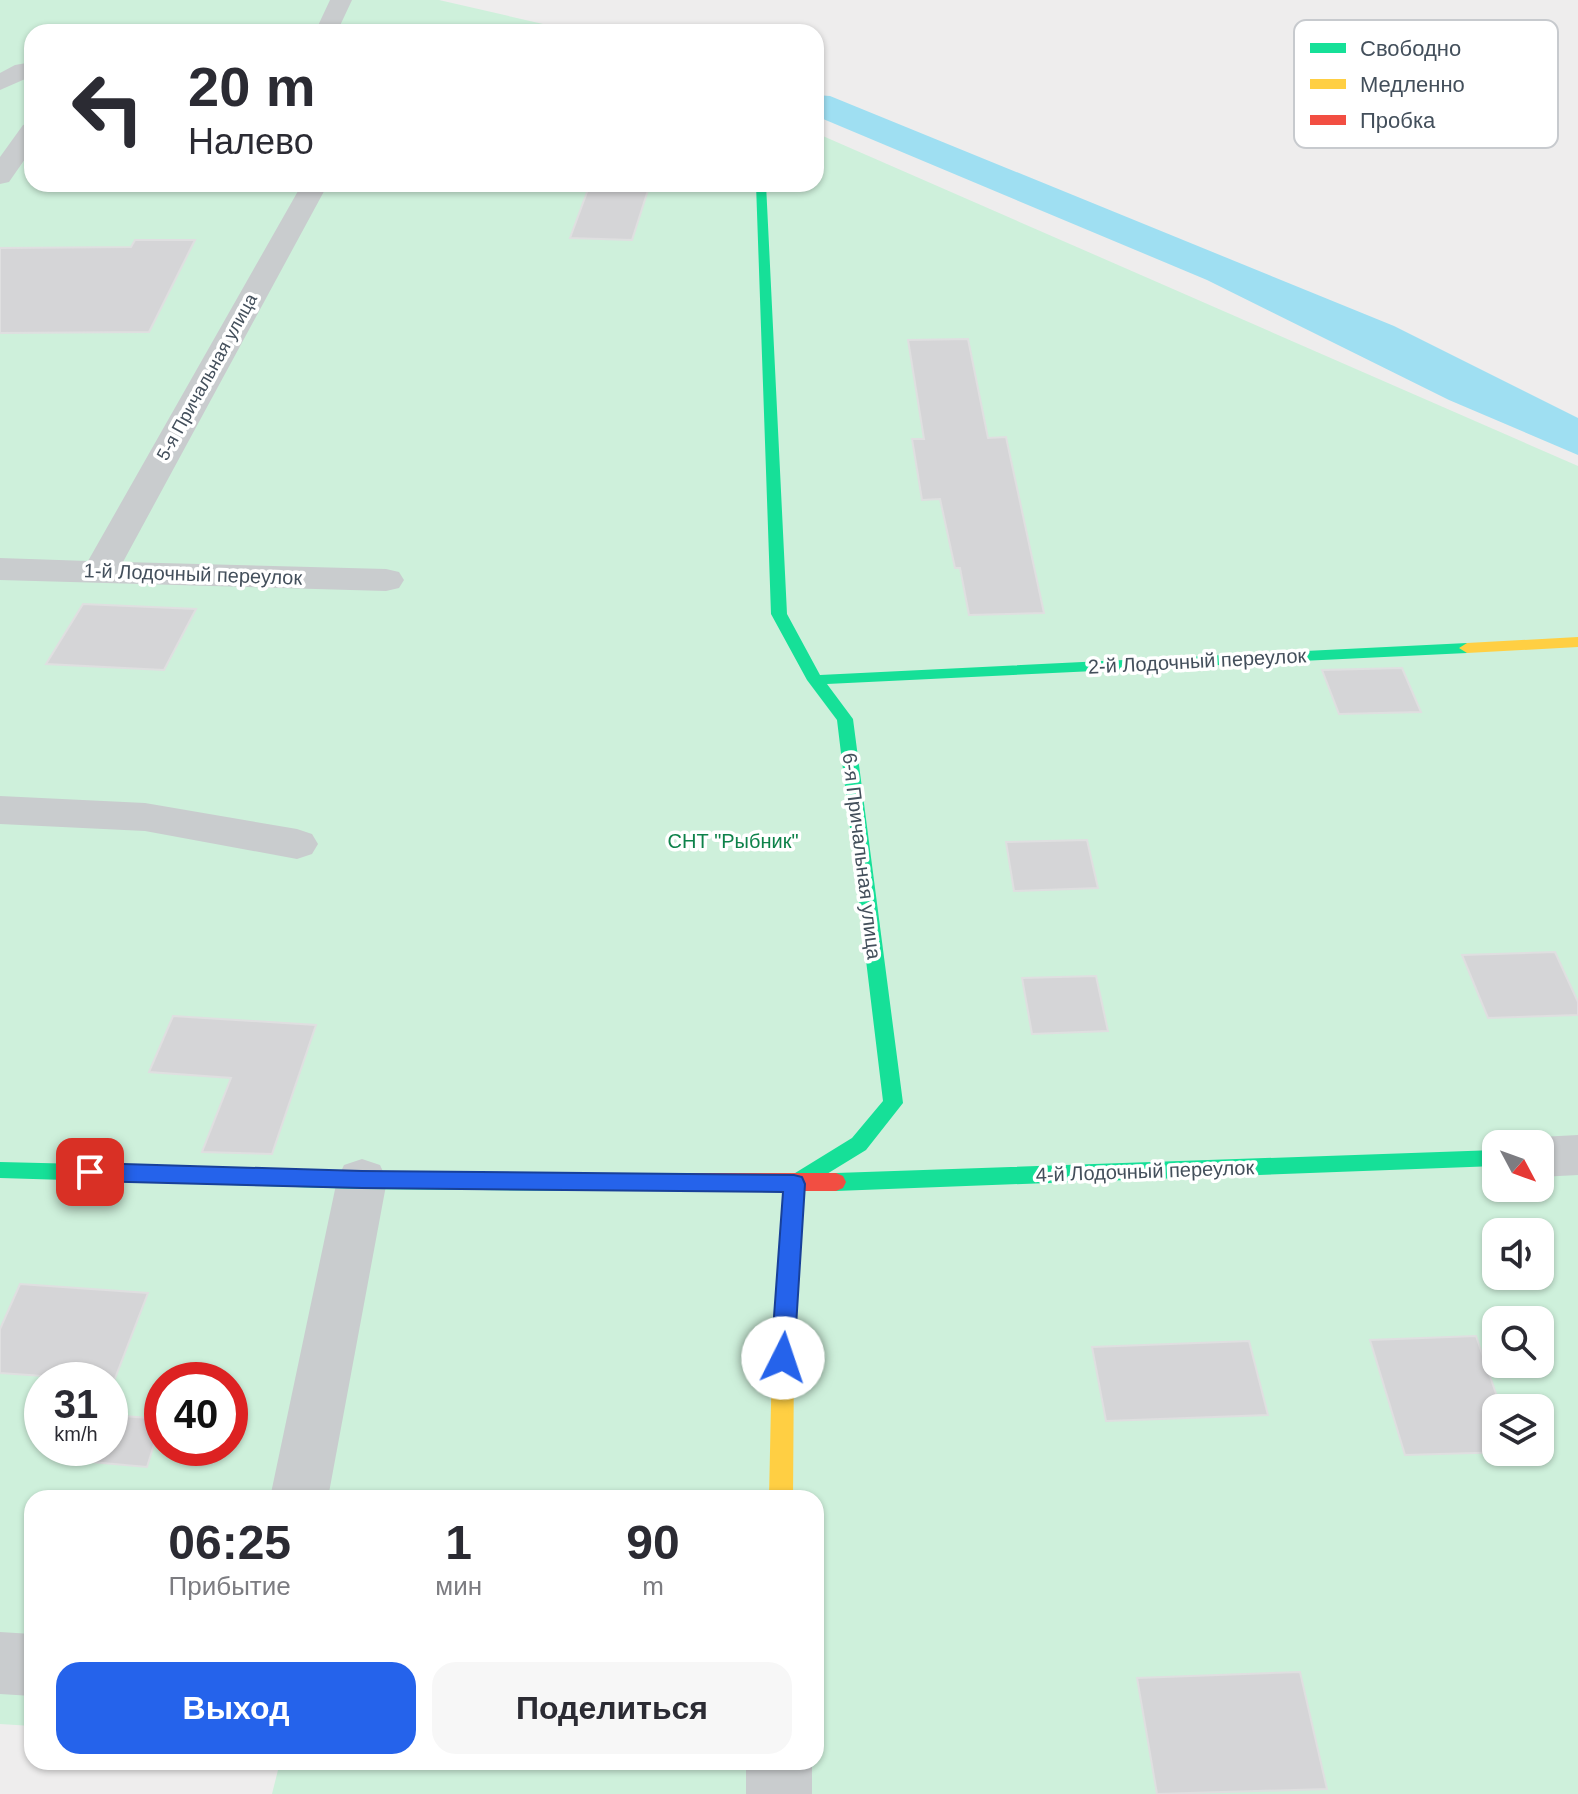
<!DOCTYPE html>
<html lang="ru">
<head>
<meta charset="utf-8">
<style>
	:root { --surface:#fff; --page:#f7f7f7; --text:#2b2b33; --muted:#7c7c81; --accent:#2563eb }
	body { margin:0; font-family:Helvetica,sans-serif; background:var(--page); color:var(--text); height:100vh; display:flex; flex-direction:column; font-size:30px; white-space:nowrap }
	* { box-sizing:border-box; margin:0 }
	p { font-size:26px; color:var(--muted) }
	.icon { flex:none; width:44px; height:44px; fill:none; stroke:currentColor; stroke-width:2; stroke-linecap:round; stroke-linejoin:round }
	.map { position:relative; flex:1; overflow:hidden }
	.drawer { position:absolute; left:24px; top:1490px; width:800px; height:280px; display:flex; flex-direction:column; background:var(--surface); border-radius:24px; box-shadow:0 2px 6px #0004 }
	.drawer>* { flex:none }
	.hud { position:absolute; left:24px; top:24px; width:800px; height:168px; border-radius:24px; box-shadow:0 2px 6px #0004; background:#fff; color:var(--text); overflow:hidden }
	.needle { width:52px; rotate:131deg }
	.controls { position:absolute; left:1482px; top:1130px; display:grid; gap:16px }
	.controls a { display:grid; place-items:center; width:72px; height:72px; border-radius:16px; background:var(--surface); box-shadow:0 2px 6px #0004; font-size:40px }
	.speed { position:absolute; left:24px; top:1362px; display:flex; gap:16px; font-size:40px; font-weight:700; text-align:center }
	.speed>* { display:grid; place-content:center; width:104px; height:104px; border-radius:50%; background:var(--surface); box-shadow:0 2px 6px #0004; line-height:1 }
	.speed small { font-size:20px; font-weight:400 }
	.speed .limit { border:12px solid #d22; background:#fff; color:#111 }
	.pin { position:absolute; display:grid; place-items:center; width:68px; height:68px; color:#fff; margin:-34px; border-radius:16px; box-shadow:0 4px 12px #0006 }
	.me { position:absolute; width:88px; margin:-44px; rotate:4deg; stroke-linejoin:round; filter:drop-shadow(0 0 6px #0008) }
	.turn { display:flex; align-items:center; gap:28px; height:168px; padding:0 32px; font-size:36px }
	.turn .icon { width:104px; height:104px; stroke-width:2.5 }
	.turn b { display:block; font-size:56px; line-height:68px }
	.eta { display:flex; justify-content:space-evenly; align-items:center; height:136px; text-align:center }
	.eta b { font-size:48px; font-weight:700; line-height:56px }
	.button { display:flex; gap:16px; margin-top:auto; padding:16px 32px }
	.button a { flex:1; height:92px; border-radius:24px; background:var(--accent); color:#fff; font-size:32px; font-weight:700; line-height:92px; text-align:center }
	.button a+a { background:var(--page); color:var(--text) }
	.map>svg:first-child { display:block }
	.green { fill:#cef0db; fill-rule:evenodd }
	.water { fill:#9fdff2 }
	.building { fill:#d5d5d7; stroke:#dfdfe0; stroke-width:2 }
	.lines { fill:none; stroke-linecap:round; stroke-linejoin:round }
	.street { fill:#c9ccce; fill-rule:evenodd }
	.fast { fill:#16e098; fill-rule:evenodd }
	.slow { fill:#ffcf43; fill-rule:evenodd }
	.jam { fill:#f24e42; fill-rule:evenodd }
	.route { fill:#2563eb; stroke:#184099; stroke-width:2 }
	.labels { text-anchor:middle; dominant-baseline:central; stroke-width:7; stroke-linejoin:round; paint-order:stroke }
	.far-street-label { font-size:18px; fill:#434f5b; stroke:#fff }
	.street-label { font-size:20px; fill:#434f5b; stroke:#fff }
	.park-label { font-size:20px; fill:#0e824a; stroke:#fff }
	.key { fill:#fff; stroke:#c7cace; stroke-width:2 }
	.key-label { font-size:22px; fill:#434f5b }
</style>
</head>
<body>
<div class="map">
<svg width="1578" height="1794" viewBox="0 0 1578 1794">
	<rect width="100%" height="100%" fill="#eeeded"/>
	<path class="green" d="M0 0H439L578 32H32V184H816V133L1578 466V1794H272L280 1762H816V1498H32V1726L0 1724ZM1496 1144H1540V1188H1496ZM1496 1232H1540V1276H1496ZM1496 1320H1540V1364H1496ZM42 1380H110V1448H42ZM162 1380H230V1448H162ZM1496 1408H1540V1452H1496Z"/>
	<path class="water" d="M816 95 830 96 1394 326 1578 418V455L1449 400 1207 280 816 116Z"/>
	<path class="building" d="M590 184H650L632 240 570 238Z
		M135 240H195L149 332 0 333V248L131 247Z
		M968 339 988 438 1006 437 1044 613 969 615 960 568H955L940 499 922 500 912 439H924L908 340Z
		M83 604 196 609 164 670 46 664Z
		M1402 668 1421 712 1339 714 1322 670Z
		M1087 840 1098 888 1014 891 1006 842Z
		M1555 952 1578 1002V1015L1488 1018 1462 955Z
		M1096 976 1108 1031 1032 1034 1022 978Z
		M173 1016 316 1025 272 1154 202 1152 231 1078 149 1072Z
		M20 1284 148 1293 114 1381 0 1373V1329Z
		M1476 1336 1501 1408H1496V1452H1509L1405 1455 1370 1340Z
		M1249 1341 1268 1415 1106 1421 1092 1347Z
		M110 1415 162 1419 147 1467 58 1459 62 1448H110Z
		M1300 1672 1327 1789 1157 1794 1137 1678Z"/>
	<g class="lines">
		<path class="street" d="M330 0H352L337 32H315Z
			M32 62V76L0 90V73L15 65Z
			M32 122V149L9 182 0 184V157L23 125Z
			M302 184H328L123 562 386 569 399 572 404 580 399 588 386 591 0 580V558L88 561Z
			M0 796 145 803 297 829 312 834 318 844 312 854 297 859 145 831 0 824Z
			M1578 1135V1175L1540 1177V1144H1521L1540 1137Z
			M362 1159 380 1165 387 1180 328 1498H270L337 1180 344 1165Z
			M0 1632 32 1634V1696L0 1694Z
			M746 1762H812V1794H746Z"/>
		<path class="fast" d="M756 184H766L787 614 820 675 1467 643 1475 648 1467 653 827 684 853 719 903 1103 866 1150 804 1188 802 1228 799 1234 791 1237 783 1234 780 1228 784 1184 787 1178 852 1138 883 1101 837 720 807 680 771 614Z
			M1496 1150V1166L836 1191 829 1188 826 1182 829 1176 836 1173Z
			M0 1162 362 1171 597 1173 604 1176 607 1182 604 1188 597 1191 362 1189 0 1178Z"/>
		<path class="slow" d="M1578 637V647L1467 653 1459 648 1467 643Z
			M791 1219 799 1222 802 1228 794 1358 793 1498H769L772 1358 780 1228 783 1222Z"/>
		<path class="jam" d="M597 1173H836L843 1176 846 1182 843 1188 836 1191H597L590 1188 587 1182 590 1176Z"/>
	</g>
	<path class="route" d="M90 1163 362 1171 794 1175 802 1177 805 1184 794 1358 791 1366 783 1369 775 1366 771 1358 783 1192 362 1188 90 1181 83 1178 80 1172 83 1166Z"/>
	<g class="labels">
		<g class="far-street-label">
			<text transform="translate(207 377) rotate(-61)">5-я Причальная улица</text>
		</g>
		<g class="street-label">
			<text transform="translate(193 574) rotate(2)">1-й Лодочный переулок</text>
			<text transform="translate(1197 661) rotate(-3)">2-й Лодочный переулок</text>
			<text transform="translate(862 856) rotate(83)">6-я Причальная улица</text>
			<text transform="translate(1145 1171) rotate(-2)">4-й Лодочный переулок</text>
		</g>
		<g class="park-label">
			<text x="733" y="841">СНТ "Рыбник"</text>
		</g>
	</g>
	<rect x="1294" y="20" width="264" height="128" rx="12" class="key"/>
	<rect x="1310" y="43" width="36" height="10" fill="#16e098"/>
	<rect x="1310" y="79" width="36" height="10" fill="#ffcf43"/>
	<rect x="1310" y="115" width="36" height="10" fill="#f24e42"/>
	<g class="key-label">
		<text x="1360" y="56">Свободно</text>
		<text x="1360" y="92">Медленно</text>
		<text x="1360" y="128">Пробка</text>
	</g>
</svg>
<div class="controls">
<a><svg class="needle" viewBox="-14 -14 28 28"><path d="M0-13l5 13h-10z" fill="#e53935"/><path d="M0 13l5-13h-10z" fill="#7c7c81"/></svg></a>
<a><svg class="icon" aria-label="sound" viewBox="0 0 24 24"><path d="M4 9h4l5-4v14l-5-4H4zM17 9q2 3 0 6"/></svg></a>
<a><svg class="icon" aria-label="search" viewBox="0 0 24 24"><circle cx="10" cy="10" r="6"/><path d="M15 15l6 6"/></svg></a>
<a><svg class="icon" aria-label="layers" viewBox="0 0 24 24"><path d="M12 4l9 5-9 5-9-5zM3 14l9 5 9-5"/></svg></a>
</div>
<div class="speed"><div>31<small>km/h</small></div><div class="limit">40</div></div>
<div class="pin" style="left:90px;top:1172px;background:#d93025"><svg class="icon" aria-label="arrive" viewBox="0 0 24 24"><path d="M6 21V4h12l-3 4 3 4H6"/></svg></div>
<svg class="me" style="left:783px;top:1358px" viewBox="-20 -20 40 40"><circle r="19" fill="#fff"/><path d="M0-13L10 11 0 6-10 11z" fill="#2563eb"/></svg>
<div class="hud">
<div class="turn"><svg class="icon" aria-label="left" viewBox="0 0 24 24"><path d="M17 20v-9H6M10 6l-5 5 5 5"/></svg><div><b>20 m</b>Налево</div></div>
</div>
<section class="drawer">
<div class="eta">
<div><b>06:25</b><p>Прибытие</p></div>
<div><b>1</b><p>мин</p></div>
<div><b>90</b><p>m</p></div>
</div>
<div class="button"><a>Выход</a><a>Поделиться</a></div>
</section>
</div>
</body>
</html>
